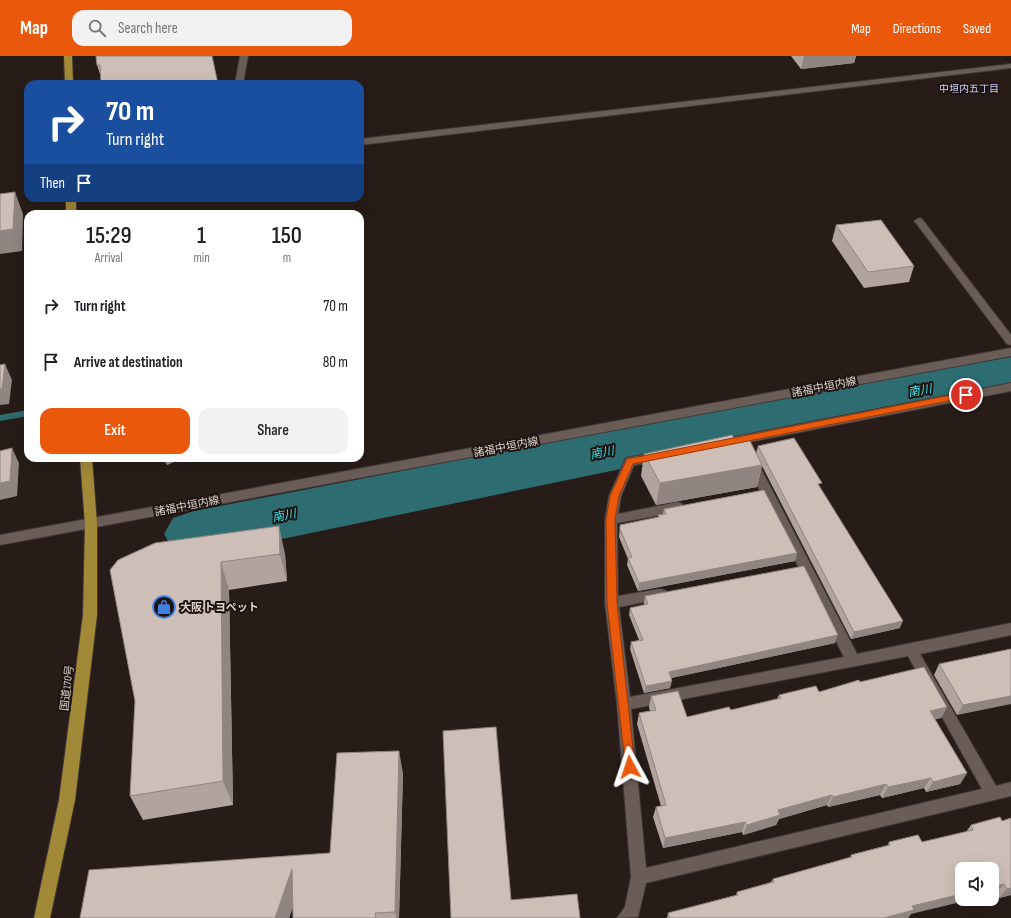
<!DOCTYPE html>
<html lang="en">
<head>
<meta charset="utf-8">
<style>
	:root { --surface:#fff; --page:#f2f2f2; --text:#202124; --muted:#757577; --accent:#ea580c }
	body { margin:0; font-family:"Sofia Sans Condensed","Noto Sans JP",sans-serif; background:var(--page); color:var(--text); height:100vh; display:flex; flex-direction:column; font-size:15px; white-space:nowrap }
	* { box-sizing:border-box; margin:0 }
	p { font-size:13px; color:var(--muted) }
	.icon { flex:none; width:22px; height:22px; fill:none; stroke:currentColor; stroke-width:2; stroke-linecap:round; stroke-linejoin:round }
	.map { position:relative; flex:1; overflow:hidden }
	.drawer { position:absolute; left:24px; top:154px; width:340px; height:252px; display:flex; flex-direction:column; background:var(--surface); border-radius:12px; box-shadow:0 4px 16px #0002 }
	.drawer>* { flex:none }
	.hud { position:absolute; left:24px; top:24px; width:340px; height:122px; border-radius:12px; box-shadow:0 4px 16px #0002; background:#1a4fa0; color:#fff; overflow:hidden }
	.tools { position:absolute; left:955px; top:806px; display:grid; gap:8px }
	.tools a { display:grid; place-items:center; width:44px; height:44px; border-radius:8px; background:var(--surface); box-shadow:0 4px 16px #0002; font-size:20px }
	.pin { position:absolute; display:grid; place-items:center; width:34px; height:34px; color:#fff; margin:-17px; border:2px solid #fff; border-radius:50%; box-shadow:0 1px 4px #0007 }
	.me { position:absolute; width:44px; margin:-22px; rotate:355deg; stroke-linejoin:round; filter:drop-shadow(0 0 3px #0008) }
	.turn { display:flex; align-items:center; gap:14px; height:84px; padding:0 16px; font-size:18px }
	.turn .icon { width:52px; height:52px; stroke-width:2.5 }
	.turn b { display:block; font-size:28px; line-height:34px }
	.then { display:flex; align-items:center; height:38px; padding:0 16px; background:#0003; gap:8px; font-size:15px }
	.eta { display:flex; justify-content:space-evenly; align-items:center; height:68px; text-align:center }
	.eta b { font-size:24px; font-weight:600; line-height:28px }
	.primary-button { display:flex; gap:8px; margin-top:auto; padding:8px 16px }
	.primary-button a { flex:1; height:46px; border-radius:12px; background:var(--accent); color:#fff; font-size:16px; font-weight:600; line-height:46px; text-align:center }
	.primary-button a+a { background:var(--page); color:var(--text) }
	ul { padding:0; list-style:none }
	li { display:flex; align-items:center; gap:12px; height:56px; padding:0 16px }
	li div { flex:1 }
	li b { display:block; font-size:15px }
	li em { font-style:normal }
	header { display:flex; align-items:center; gap:24px; box-sizing:border-box; height:56px; padding:0 20px; background:var(--accent); color:#fff }
	header strong { font-size:19px }
	nav { display:flex; gap:22px; margin-inline-start:auto; font-size:14px }
	.search { width:280px; height:36px; background:var(--page); display:flex; align-items:center; gap:10px; box-sizing:border-box; padding:0 14px; border-radius:12px; color:var(--muted); font-size:15px }
	.map>svg:first-child { display:block }
	.lines { fill:none; stroke-linecap:round; stroke-linejoin:round }
	.stream { fill:#2d6c71; fill-rule:evenodd }
	.river { fill:#2d6c71; fill-rule:evenodd }
	.lane-casing { stroke:#413835; stroke-width:2 }
	.street-casing { stroke:#413835; stroke-width:2 }
	.secondary-casing { stroke:#413835; stroke-width:2 }
	.highway-casing { stroke:#413835; stroke-width:2 }
	.lane { fill:#6a5d57; fill-rule:evenodd }
	.street { fill:#6a5d57; fill-rule:evenodd }
	.secondary { fill:#6a5d57; fill-rule:evenodd }
	.highway { fill:#a28938; fill-rule:evenodd }
	.wall { fill:#b1a39e }
	.shaded-wall { fill:#908581 }
	.building { fill:#cebeb8; stroke:#908581 }
	.route { fill:#ea580c; stroke:#983908 }
	.labels { text-anchor:middle; dominant-baseline:central; stroke-width:4; stroke-linejoin:round; paint-order:stroke }
	.far-neighbourhood-label { font-size:10px; fill:#cfd3fe; stroke:#1e130f }
	.street-label { font-size:11px; fill:#ddd5d1; stroke:#1e130f }
	.poi-label { font-size:11px; font-weight:bold; fill:#ddd5d1; stroke:#1e130f; text-anchor:start }
	.water-label { font-size:12px; font-style:italic; fill:#2de7f3; stroke:#1e130f }
</style>
</head>
<body>
<header>
<strong>Map</strong>
<div class="search"><svg class="icon" aria-label="search" viewBox="0 0 24 24"><circle cx="10" cy="10" r="6"/><path d="M15 15l6 6"/></svg>Search here</div>
<nav><a>Map</a><a>Directions</a><a>Saved</a></nav>
</header>
<div class="map">
<svg width="1011" height="862" viewBox="0 0 1011 862">
	<rect width="100%" height="100%" fill="#281c18"/>
	<g class="lines">
		<path class="stream" d="M28 354V360L0 365V359Z"/>
		<path class="river" d="M1011 301V335L820 372 194 501 173 494 164 478 173 462 194 455 820 334Z"/>
		<g class="lane-casing">
			<path id="lane" d="M240 0H248L243 28H235Z
				M1011 8V12L360 89V83Z
				M919 162 922 163 1011 279V289L1007 288 916 167 914 165Z"/>
		</g>
		<g class="street-casing">
			<path id="street" d="M1011 327V335L734 389 728 385 734 381Z
				M659 396 663 397 665 400 663 403 634 409 621 440 618 458 678 446 682 448 684 451 682 454 678 456 617 467 618 540 660 533 665 534 667 538 665 542 660 543 619 551 630 641 844 601 746 407 748 404H756L758 407 857 598 1011 567V579L920 598 996 730 1011 726V740L646 827 638 861 617 862 625 851 631 821 617 648 605 547V464L609 440 626 402ZM908 600 982 733 646 812 631 653Z"/>
		</g>
		<g class="secondary-casing">
			<path id="secondary" d="M1011 292V300L0 489V479Z"/>
		</g>
		<g class="highway-casing">
			<path id="highway" d="M64 0H72L73 28H65Z
				M66 142H76V158H66Z
				M80 402H92L97 468V559L75 744 50 862H34L59 744 83 559 85 468Z"/>
		</g>
		<use href="#lane" class="lane"/>
		<use href="#street" class="street"/>
		<use href="#secondary" class="secondary"/>
		<use href="#highway" class="highway"/>
	</g>
	<path class="wall" d="M96 0 218 28 101 21 97 9Z
		M791 0H856L854 7 801 13Z
		M836 169 914 210 909 226 864 232 832 185Z
		M734 382 756 397 758 390 820 432 900 572 851 583 762 410 757 431 656 449 641 420 644 398Z
		M163 402H182L167 409Z
		M664 453 797 497 795 505 638 535 627 509 628 503 619 481 620 469 658 461V459L663 458Z
		M285 498 287 525 229 534 233 749 143 764 130 740 135 645 110 514Z
		M645 540 835 587 671 622 670 632 644 637 630 593 631 586 639 584 629 559 630 552 644 549V548Z
		M1011 593 957 659 934 619 939 608Z
		M860 626 947 651 941 662 935 663 967 717 960 728 926 736 924 732 882 742 880 739 828 751 827 749 779 763 776 769 743 779 742 776 663 792 653 761 656 751 661 750 637 668 639 657 650 655 649 651 651 640 687 661 731 654 777 643 779 639 819 636Z
		M403 717 399 862H293V850L289 862H80L330 797Z
		M971 769 1011 839 999 842 996 837 992 838V813L911 858 908 862H667L668 857 736 839 737 836 771 826 773 823 850 801 851 799 888 789 889 786H922L966 776Z"/>
	<path class="shaded-wall" d="M804 0H856L854 7 801 13Z
		M15 136 23 158 22 195 0 198V175Z
		M5 308 12 324 9 348 0 349V333Z
		M12 392 19 407 17 440 0 444V427Z
		M165 402H182L167 409Z
		M762 409 757 431 656 449 660 427Z
		M279 470 285 498 287 525 280 498Z
		M797 497 795 505 638 535 639 527Z
		M221 506 229 534 233 749 223 725Z
		M903 565 900 572 851 583 854 576Z
		M838 579 835 587 667 623 669 616Z
		M672 625 670 632 644 637 646 630Z
		M1011 640V648L957 659 963 649Z
		M947 651 941 662 924 666 930 655Z
		M399 695 403 717 399 862H396L395 856Z
		M967 717 960 728 926 736 933 726Z
		M931 722 924 732 882 742 888 731Z
		M886 728 880 739 828 751 833 741Z
		M832 739 827 749 779 763 776 769 743 779 747 769 778 754Z
		M745 766 742 776 663 792 665 782Z
		M292 813 299 833 289 862H275Z
		M1004 828 996 837 992 838V831Z
		M1011 832V839L999 842 1007 833Z
		M962 838V843H973L911 858 908 862H884L912 850Z"/>
	<path class="building" d="M96 0H212L218 28H101L100 9H97Z
		M15 136 13 173 0 175V138Z
		M881 164 914 210 868 216 836 169Z
		M5 308 2 333H0V309Z
		M732 379 734 382 747 379 762 409 660 427 644 398Z
		M794 382 822 427 818 428 903 565 854 576 758 390Z
		M12 392 10 425 0 427V395Z
		M764 434 797 497 639 527 628 502 632 501 620 473V469L659 461 658 459 666 458 664 453Z
		M279 470 280 498 221 506 223 725 130 740 135 645 110 514 118 504 155 487Z
		M804 510 838 579 669 616 672 625 646 630 631 586 643 584 630 552 648 548 645 540Z
		M1011 593V640L963 649 939 608Z
		M924 611 947 651 930 655 967 717 933 726 931 722 888 731 886 728 833 741 832 739 778 754 780 759 747 769 745 766 665 782 656 751 666 749 639 657 656 654 651 640 678 635 687 661 729 651 731 654 781 642 779 639 816 630 819 636 859 624 860 626Z
		M496 671 511 844 577 838 580 862H451L443 675Z
		M399 695 395 856 375 857 376 862H293L292 813 275 862H80L89 814 330 797 337 697Z
		M1000 761 1002 765 1011 762V832L1007 833 1004 828 992 831V813H962V838L912 850 914 854 884 862H670L668 857 738 839 737 836 774 826 773 823 852 801 851 799 890 789 889 786 918 779 922 786 973 774 971 769Z"/>
	<path class="route" d="M966 336 970 339 969 341 633 408 619 440 615 464 617 547 635 711 634 715 630 716 626 715 607 547 606 464 610 440 627 403Z"/>
	<defs>
		<g id="shop-ring" transform="scale(1.15)"><circle r="9.5" fill="#1e130f" stroke="#3f7fe0" stroke-width="1.5"/><path d="M-5-2.5h2.3a2.7 3.5 0 0 1 5.4 0H5L5.5 6h-11ZM-1.5-2.5h3a1.5 2.3 0 0 0-3 0Z" fill="#3f7fe0"/></g>
	</defs>
	<g fill-rule="evenodd">
		<use href="#shop-ring" x="164" y="551"/>
	</g>
	<g class="labels">
		<g class="far-neighbourhood-label">
			<text x="969" y="33">中垣内五丁目</text>
		</g>
		<g class="street-label">
			<text transform="translate(824 331) rotate(-11)">諸福中垣内線</text>
			<text transform="translate(506 391) rotate(-11)">諸福中垣内線</text>
			<text transform="translate(187 450) rotate(-11)">諸福中垣内線</text>
			<text transform="translate(67 632) rotate(-83)">国道170号</text>
		</g>
		<g class="poi-label">
			<text x="180" y="551">大阪 トヨペット</text>
		</g>
		<g class="water-label">
			<text transform="translate(920 335) rotate(-10)">南川</text>
			<text transform="translate(602 397) rotate(-11)">南川</text>
			<text transform="translate(284 460) rotate(-11)">南川</text>
		</g>
	</g>
</svg>
<div class="tools">
<a><svg class="icon" aria-label="sound" viewBox="0 0 24 24"><path d="M4 9h4l5-4v14l-5-4H4zM17 9q2 3 0 6"/></svg></a>
</div>
<div class="pin" style="left:966px;top:339px;background:#d93025"><svg class="icon" aria-label="arrive" viewBox="0 0 24 24"><path d="M6 21V4h12l-3 4 3 4H6"/></svg></div>
<svg class="me" style="left:630px;top:711px" viewBox="-20 -20 40 40"><path d="M0-17L14 15 0 8-14 15z" fill="#ea580c" stroke="#fff" stroke-width="4"/></svg>
<div class="hud">
<div class="turn"><svg class="icon" aria-label="right" viewBox="0 0 24 24"><path d="M7 20v-9h11M14 6l5 5-5 5"/></svg><div><b>70 m</b>Turn right</div></div>
<div class="then">Then<svg class="icon" aria-label="arrive" viewBox="0 0 24 24"><path d="M6 21V4h12l-3 4 3 4H6"/></svg></div>
</div>
<section class="drawer">
<div class="eta">
<div><b>15:29</b><p>Arrival</p></div>
<div><b>1</b><p>min</p></div>
<div><b>150</b><p>m</p></div>
</div>
<ul>
<li><svg class="icon" aria-label="right" viewBox="0 0 24 24"><path d="M7 20v-9h11M14 6l5 5-5 5"/></svg><div><b>Turn right</b></div><em>70 m</em></li>
<li><svg class="icon" aria-label="arrive" viewBox="0 0 24 24"><path d="M6 21V4h12l-3 4 3 4H6"/></svg><div><b>Arrive at destination</b></div><em>80 m</em></li>
</ul>
<div class="primary-button"><a>Exit</a><a>Share</a></div>
</section>
</div>
</body>
</html>
